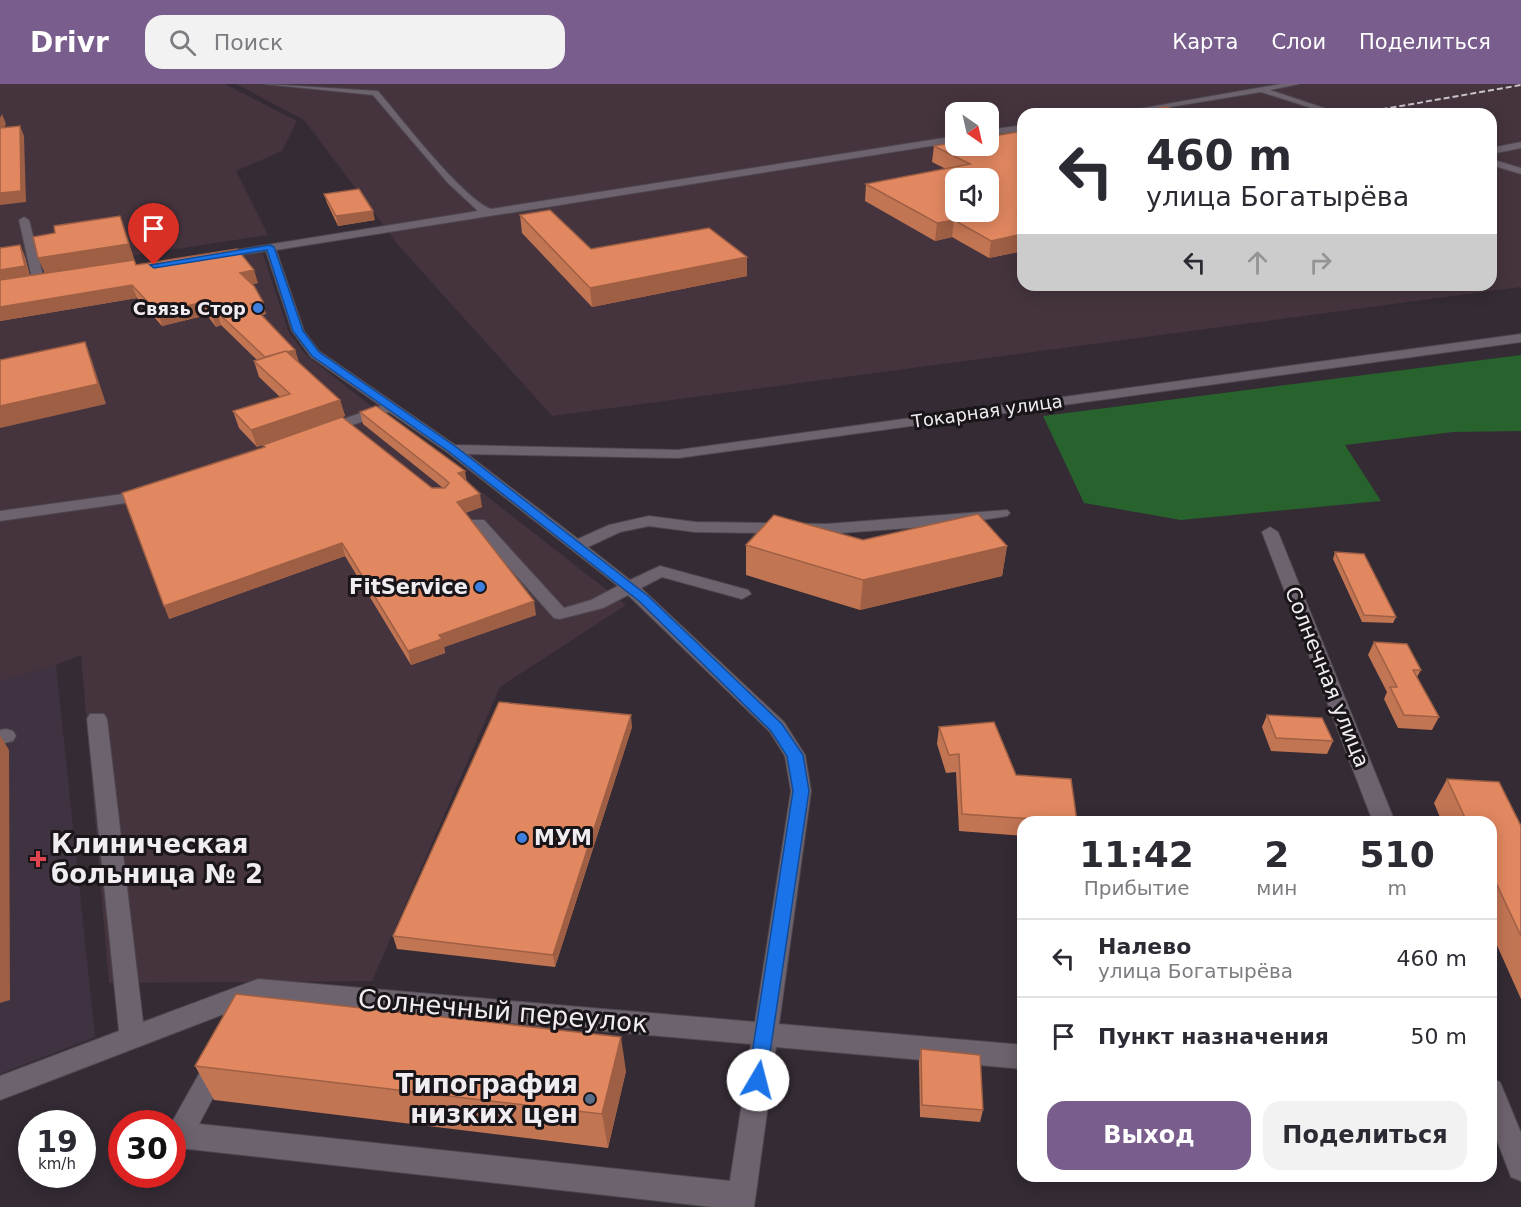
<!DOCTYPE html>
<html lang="ru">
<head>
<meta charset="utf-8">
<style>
	:root { --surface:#fff; --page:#f2f2f3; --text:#2b2b33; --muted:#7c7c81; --line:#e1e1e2; --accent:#795d8c }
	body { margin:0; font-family:"DejaVu Sans",sans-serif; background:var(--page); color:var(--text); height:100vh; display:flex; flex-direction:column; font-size:22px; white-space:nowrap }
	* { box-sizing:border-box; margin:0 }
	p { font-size:20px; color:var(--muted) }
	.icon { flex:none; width:33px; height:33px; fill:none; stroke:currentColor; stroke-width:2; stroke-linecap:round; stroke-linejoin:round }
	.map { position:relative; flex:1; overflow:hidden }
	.panel { position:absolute; left:1017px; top:732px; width:480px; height:366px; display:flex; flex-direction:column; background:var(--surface); border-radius:18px; box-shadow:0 3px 15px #0003 }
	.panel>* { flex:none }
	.hud { position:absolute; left:1017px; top:24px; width:480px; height:183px; border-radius:18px; box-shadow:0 3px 15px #0003; background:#fff; color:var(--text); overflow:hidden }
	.needle { width:39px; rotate:146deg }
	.fabs { position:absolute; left:945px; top:18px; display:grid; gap:12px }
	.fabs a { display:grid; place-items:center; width:54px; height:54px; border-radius:12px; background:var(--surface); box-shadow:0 3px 15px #0003; font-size:30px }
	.speed { position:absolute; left:18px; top:1026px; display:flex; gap:12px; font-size:30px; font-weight:700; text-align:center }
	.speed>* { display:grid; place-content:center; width:78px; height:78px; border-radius:50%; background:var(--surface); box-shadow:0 3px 15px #0003; line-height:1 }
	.speed small { font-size:15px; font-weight:400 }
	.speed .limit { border:9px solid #d22; background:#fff; color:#111 }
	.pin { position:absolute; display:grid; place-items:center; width:51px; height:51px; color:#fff; margin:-62px -26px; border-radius:50% 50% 50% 0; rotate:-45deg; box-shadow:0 0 6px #0007 }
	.pin .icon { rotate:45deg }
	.me { position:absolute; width:66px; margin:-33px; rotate:8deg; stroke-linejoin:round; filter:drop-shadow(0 0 4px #0008) }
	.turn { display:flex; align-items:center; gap:21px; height:126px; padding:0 30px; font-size:27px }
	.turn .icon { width:78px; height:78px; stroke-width:2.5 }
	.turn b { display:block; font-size:42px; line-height:51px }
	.lanes { display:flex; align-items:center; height:57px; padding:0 30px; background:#0003; justify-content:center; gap:30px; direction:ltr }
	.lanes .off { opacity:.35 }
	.eta { display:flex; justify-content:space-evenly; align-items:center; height:102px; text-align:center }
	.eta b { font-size:36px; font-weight:800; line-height:42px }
	.action { display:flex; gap:12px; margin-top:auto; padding:12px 30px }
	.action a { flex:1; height:69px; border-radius:18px; background:var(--accent); color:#fff; font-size:24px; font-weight:800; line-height:69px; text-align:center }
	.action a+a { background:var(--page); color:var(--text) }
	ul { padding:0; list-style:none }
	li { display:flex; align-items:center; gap:18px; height:78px; padding:0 30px; border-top:2px solid var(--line) }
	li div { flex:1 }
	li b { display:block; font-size:22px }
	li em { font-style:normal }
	header { display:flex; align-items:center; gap:36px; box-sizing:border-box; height:84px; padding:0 30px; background:var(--accent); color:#fff }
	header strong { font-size:28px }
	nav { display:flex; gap:33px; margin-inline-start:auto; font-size:21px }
	.search { width:420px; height:54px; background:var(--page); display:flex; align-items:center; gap:15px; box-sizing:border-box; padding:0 21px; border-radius:18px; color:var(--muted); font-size:22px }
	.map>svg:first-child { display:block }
	.built { fill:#403341 }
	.industrial { fill:#45343e; fill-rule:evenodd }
	.green { fill:#28622d }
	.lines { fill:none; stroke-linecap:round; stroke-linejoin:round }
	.minor-casing { stroke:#4e474f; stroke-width:2 }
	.minor { fill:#6d636e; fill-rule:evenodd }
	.rail { stroke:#cac4cb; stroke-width:2; stroke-dasharray:6 3; stroke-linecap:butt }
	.wall { fill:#c27553 }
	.shaded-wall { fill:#9e5f44 }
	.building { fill:#e28861; stroke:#9e5f44; stroke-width:1.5; fill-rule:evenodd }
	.route { fill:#1a73e8; stroke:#114b97; stroke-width:1.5 }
	.shop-dot { fill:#3f7fe0; stroke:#191519; stroke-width:2 }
	.health-dot { fill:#e0444e; stroke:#191519; stroke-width:2 }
	.service-dot { fill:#5c6f8a; stroke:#191519; stroke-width:2 }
	.labels { text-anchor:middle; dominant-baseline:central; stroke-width:6; stroke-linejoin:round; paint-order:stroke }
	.far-poi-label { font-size:18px; font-weight:bold; fill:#f1ecf2; stroke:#191519; text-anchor:end }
	.far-street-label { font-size:18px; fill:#f1ecf2; stroke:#191519 }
	.poi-label { font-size:21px; font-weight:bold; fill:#f1ecf2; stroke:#191519; text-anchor:end }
	.street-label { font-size:21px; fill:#f1ecf2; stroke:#191519 }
	.near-poi-label { font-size:26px; font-weight:bold; fill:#f1ecf2; stroke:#191519; text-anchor:start }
	.near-street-label { font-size:26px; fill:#f1ecf2; stroke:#191519 }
</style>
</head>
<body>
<header>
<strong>Drivr</strong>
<div class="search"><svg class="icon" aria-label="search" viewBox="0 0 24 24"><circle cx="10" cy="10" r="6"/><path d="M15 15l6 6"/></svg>Поиск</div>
<nav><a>Карта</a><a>Слои</a><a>Поделиться</a></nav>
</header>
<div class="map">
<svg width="1521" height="1123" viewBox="0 0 1521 1123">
	<rect width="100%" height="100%" fill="#342b34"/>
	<path class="built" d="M56 581 95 953 0 990V597Z"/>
	<path class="industrial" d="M0 0H225L297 37 282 67 236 87 268 151 0 192Z
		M236 0H1521V203L552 332 399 162 304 36ZM956 28H988V62H956ZM1023 30H1491V201H1023ZM956 94H988V128H956Z
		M262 167 289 249 306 271 626 521 500 603 372 897 109 899 81 571 56 581 0 597V209Z"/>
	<path class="green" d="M1521 271V347L1453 348 1345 361 1381 417 1181 436 1084 419 1043 332Z"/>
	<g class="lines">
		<g class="minor-casing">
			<path id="minor" d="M264 0 378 7C401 34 462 114 491 125L956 52V58L276 166 304 247 319 267 455 361 678 366 1521 250V258L678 374 467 370 578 455 609 441 649 432 695 438 827 440 1007 426 1010 429 1007 432 950 441 827 450 695 448 649 442 620 448 588 463 630 496 660 482 748 506 751 510 742 515 662 493 641 504 784 638 805 671 811 707 779 940 1023 961V985L776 963 754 1123H713L179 1064 172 1061 171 1040 209 972 218 968 227 972 231 980 199 1040 730 1097 751 960 258 917 0 1016V992L119 947 87 635 90 630H104L107 635 143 938 258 895 755 938 791 707 785 672 770 648 628 511 603 524 560 535 554 534 472 442 470 439 472 436H484L564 524 591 516 618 502 447 368 389 328 330 349H320V343L381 322 311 273 292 247 266 167 215 175 211 174V170L478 127 448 99 373 11Z
				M1281 0H1299L1270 6 1342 30H1330L1261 8 1128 30H1109Z
				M1023 41V47L988 51V46Z
				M1521 58V64L1491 70V64Z
				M1491 75 1521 84V90L1491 81Z
				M24 133 29 136 45 199 39 202 33 199 19 136Z
				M146 403 154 408 133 418 0 437V427L130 409Z
				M1270 443 1278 448 1395 738H1373L1262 448Z
				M6 645 13 647 16 652 13 657 0 660V646Z
				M1491 995 1500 998 1521 1049V1097L1511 1093 1491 1041Z"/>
		</g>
		<use href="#minor" class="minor"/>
		<path class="rail" d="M1355 30 1521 1"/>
	</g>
	<path class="wall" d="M1023 47V167L989 174 952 153 935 157 865 117 866 100 946 85 932 78 934 62Z
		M324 110 375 136 338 142 327 119Z
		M520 131 591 165 747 173V192L592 223 522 149Z
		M120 132 136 181 258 199 252 200 266 230 262 231 295 266 299 279 340 316 345 332 257 363 239 344 233 327 280 313 259 293 254 277 257 276 221 241 216 243 207 231 162 242 137 214 0 237V164L20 161 25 173 30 192 44 190 55 149Z
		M360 328 467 397 482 423 465 429 536 531 444 563 445 569 411 581 345 472 169 535 264 364 263 361 432 404H443L363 340Z
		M863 456 1007 462 1002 492 860 526 746 491V461Z
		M1335 468 1396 533 1393 539 1362 538 1333 475Z
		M1374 558 1421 586 1417 593 1439 633 1432 646 1398 644 1384 615 1387 608 1368 571Z
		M1267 631 1333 657 1327 670 1271 667 1262 643Z
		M632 643 555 883 397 865 393 852Z
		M939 643 1016 691 1077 738H1023V752L959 747 956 688 946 689 937 660Z
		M1447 695 1521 742V915L1491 848V738H1442L1434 719Z
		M921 965 983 1026 980 1038 920 1033 919 978Z
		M195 982 626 987 608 1064 214 1016Z"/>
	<path class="shaded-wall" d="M2 30 6 40 0 53V34Z
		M20 42 24 52 26 118 0 121V109Z
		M373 127 375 136 338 142 336 132Z
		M120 132 135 178 46 192 38 174Z
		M954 136 952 153 935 157 937 139Z
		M1023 150V167L989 174 991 157Z
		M20 161 25 173 30 194 0 200V186Z
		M747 173V192L592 223 590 204Z
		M254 186 258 199 244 202 240 189Z
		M132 201 137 214 0 237V223Z
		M203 218 207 231 162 242 158 229Z
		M263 218 266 230 255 233 251 220Z
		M217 228 221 241 216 243 211 230Z
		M85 258 92 277 106 320 0 344V322Z
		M295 266 299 279 266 275Z
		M340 316 345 332 257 363 251 346Z
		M465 387 467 399 458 389Z
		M480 410 482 423 459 431 457 418Z
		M342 459 345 472 169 535 164 522Z
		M1007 462 1002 492 860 526 863 496Z
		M534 517 536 531 444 563 445 569 411 581 408 567 439 551Z
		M631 631 632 643 555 883 553 871Z
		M0 651 9 666 10 916 0 919Z
		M621 953 626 987 608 1064 602 1030Z"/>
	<path class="building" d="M1166 23 1185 30H1124Z
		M20 42 21 107 0 109V44Z
		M1023 47V131L1018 132 1023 135V150L991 157 954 136 937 139 866 100 970 80 934 62 956 58V62H988V53ZM956 94H988V128H956Z
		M359 105 373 127 336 132 324 110Z
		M550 126 591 165 709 144 747 173 590 204 520 131Z
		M120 132 129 160 38 174 33 153 55 149 54 142Z
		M20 161 25 182 0 186V164Z
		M237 165 254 186 240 189 254 202 263 218 251 220 295 266 287 268 286 267 265 273 217 228 211 230 203 218 158 229 132 201 0 223V196L134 176 136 181Z
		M85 258 98 300 0 322V276Z
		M286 267 340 316 251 346 233 327 290 310 254 277Z
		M376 322 465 387 458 389 480 410 457 418 534 517 439 551 442 555 408 567 342 459 164 522 122 409 265 363 263 361 342 333 432 404H445L449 399 445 395 360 328Z
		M978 430 1007 462 863 496 746 461 774 431 863 456Z
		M1335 468 1364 470 1396 533 1364 531Z
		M1374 558 1407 560 1421 586H1413L1439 633 1404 631 1390 603H1397Z
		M499 618 631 631 553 871 393 852Z
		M1267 631 1322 634 1333 657 1276 654Z
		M994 638 1016 691 1071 695 1077 738 962 730 959 670 949 671 939 643Z
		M1447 695 1499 698 1521 742V852L1491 788V738H1467Z
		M236 910 621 953 602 1030 195 982Z
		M921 965 980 971 983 1026 922 1021Z"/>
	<path class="route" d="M270 161 274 163 303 247 319 268 456 363 648 512 782 640 803 671 809 707 765 1002 758 1005 751 1002 748 996 793 707 787 672 771 647 639 517 448 367 312 272 293 247 267 166 154 184 150 181Z"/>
	<g class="shop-dot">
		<circle cx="258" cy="224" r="6"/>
		<circle cx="480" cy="503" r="6"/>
		<circle cx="522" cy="754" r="6"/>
	</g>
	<path class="health-dot" d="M35 766h6v6h6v6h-6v6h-6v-6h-6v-6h6z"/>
	<circle class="service-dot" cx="590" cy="1015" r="6"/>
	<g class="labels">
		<g class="far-poi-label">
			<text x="246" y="224">Связь Стор</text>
		</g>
		<g class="far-street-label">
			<text transform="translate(987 327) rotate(-8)">Токарная улица</text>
		</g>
		<g class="poi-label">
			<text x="468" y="503">FitService</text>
			<text x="534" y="754" text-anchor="start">МУМ</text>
		</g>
		<g class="street-label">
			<text transform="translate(1327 593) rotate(68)">Солнечная улица</text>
		</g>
		<g class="near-poi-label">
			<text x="51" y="760">Клиническая<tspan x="51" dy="30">больница № 2</tspan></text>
			<text x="578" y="1000" text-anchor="end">Типография<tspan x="578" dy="30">низких цен</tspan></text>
		</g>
		<g class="near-street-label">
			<text transform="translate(503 927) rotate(5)">Солнечный переулок</text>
		</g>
	</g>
</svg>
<div class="fabs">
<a><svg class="needle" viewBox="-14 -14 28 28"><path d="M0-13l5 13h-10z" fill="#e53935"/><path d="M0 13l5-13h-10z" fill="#7c7c81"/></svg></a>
<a><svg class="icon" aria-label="sound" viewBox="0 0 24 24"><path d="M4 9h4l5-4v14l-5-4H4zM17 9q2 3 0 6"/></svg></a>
</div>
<div class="speed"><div>19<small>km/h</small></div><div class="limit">30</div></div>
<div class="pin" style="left:154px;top:181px;background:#d93025"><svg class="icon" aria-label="arrive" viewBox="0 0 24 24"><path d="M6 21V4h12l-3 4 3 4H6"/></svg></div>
<svg class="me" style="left:758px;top:996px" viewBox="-20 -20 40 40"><circle r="19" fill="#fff"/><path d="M0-13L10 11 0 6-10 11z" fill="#1a73e8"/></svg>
<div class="hud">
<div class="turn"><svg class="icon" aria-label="left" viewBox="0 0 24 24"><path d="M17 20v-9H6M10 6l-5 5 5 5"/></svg><div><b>460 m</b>улица Богатырёва</div></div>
<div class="lanes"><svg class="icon" aria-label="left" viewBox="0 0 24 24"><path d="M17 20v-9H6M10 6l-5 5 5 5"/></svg><svg class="icon off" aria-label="ahead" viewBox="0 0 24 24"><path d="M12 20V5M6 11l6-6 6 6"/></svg><svg class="icon off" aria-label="right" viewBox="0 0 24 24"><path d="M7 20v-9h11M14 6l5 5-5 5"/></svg></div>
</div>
<section class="panel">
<div class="eta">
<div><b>11:42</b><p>Прибытие</p></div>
<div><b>2</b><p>мин</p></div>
<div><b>510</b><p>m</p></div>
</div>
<ul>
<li><svg class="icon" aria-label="left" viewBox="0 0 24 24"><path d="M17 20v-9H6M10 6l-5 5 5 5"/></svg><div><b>Налево</b><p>улица Богатырёва</p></div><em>460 m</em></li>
<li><svg class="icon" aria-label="arrive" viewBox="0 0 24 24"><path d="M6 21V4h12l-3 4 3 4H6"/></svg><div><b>Пункт назначения</b></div><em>50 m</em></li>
</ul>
<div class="action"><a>Выход</a><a>Поделиться</a></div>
</section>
</div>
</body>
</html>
